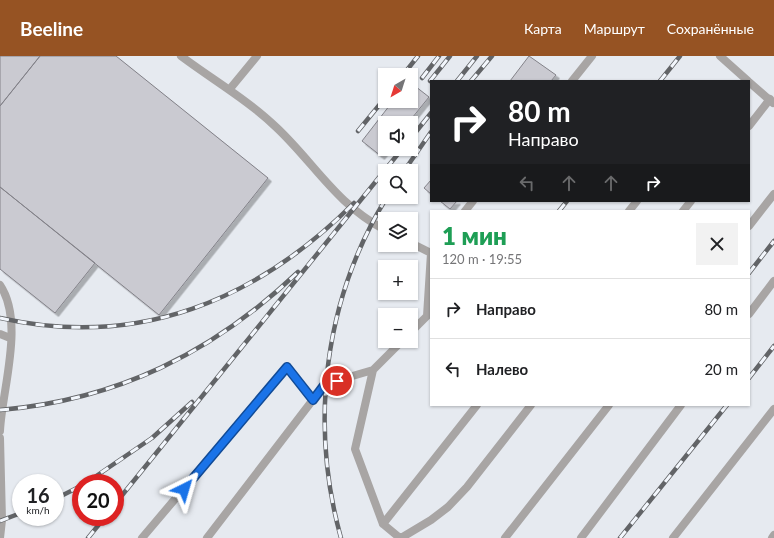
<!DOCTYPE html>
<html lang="ru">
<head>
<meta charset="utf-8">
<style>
	:root { --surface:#fff; --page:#f2f2f2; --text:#202124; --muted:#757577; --line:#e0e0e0; --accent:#965323 }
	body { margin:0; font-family:Lato,sans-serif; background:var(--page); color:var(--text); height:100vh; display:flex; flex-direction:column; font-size:15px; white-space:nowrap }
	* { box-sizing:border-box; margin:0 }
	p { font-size:13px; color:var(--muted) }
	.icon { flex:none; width:22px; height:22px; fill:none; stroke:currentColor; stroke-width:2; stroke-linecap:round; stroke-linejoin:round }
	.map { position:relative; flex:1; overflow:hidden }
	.sheet { position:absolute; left:430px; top:154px; width:320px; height:196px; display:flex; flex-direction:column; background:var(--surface); border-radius:0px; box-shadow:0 1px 3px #0004 }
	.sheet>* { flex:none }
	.top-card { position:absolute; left:430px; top:24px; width:320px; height:122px; border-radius:0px; box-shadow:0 1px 3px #0004; background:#202124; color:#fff; overflow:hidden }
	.needle { width:26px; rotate:219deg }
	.controls { position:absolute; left:378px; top:12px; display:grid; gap:8px }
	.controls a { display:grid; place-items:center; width:40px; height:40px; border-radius:0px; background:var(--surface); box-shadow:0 1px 3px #0004; font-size:20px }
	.speed { position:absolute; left:12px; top:418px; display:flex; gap:8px; font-size:20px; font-weight:700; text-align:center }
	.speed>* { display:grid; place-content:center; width:52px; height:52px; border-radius:50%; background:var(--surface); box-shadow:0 1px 3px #0004; line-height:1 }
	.speed small { font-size:10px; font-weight:400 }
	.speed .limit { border:6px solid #d22; background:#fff; color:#111 }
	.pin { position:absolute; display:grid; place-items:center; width:34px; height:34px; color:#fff; margin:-17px; border:2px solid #fff; border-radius:50%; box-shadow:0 1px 4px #0007 }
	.me { position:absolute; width:44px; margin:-22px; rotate:40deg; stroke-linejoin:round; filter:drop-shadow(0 0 3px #0008) }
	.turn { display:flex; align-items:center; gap:14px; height:84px; padding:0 12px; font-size:18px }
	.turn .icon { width:52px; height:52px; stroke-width:2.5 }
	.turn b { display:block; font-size:28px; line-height:34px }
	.lanes { display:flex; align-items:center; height:38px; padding:0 12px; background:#0003; justify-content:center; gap:20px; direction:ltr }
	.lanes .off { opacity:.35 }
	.round { display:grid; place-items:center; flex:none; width:42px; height:42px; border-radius:0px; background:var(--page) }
	.summary { display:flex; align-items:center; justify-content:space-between; height:68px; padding:0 12px }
	h1 { font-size:24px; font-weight:800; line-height:30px; color:#1e9e55 }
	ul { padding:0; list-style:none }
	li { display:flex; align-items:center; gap:12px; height:60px; padding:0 12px; border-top:1px solid var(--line) }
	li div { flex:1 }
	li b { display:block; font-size:15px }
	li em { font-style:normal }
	header { display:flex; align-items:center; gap:24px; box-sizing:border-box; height:56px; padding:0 20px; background:var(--accent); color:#fff }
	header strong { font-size:19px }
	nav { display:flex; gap:22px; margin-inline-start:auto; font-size:14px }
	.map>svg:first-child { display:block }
	.building { fill:#cacad1; stroke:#838289; filter:url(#shadow) }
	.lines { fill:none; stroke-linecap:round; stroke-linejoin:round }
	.lane { stroke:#a8a5a4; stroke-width:8 }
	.rail-casing { stroke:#626467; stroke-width:4.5 }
	.rail { stroke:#f3f7fd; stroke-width:3; stroke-dasharray:9; stroke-linecap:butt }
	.route-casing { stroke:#114b97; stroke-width:10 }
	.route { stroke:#1a73e8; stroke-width:7 }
</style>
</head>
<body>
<header>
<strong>Beeline</strong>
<nav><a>Карта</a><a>Маршрут</a><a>Сохранённые</a></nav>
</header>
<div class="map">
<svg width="774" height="482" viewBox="0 0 774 482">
	<defs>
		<filter id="shadow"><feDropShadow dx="3.5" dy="3.5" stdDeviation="0" flood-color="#0004"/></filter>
	</defs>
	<rect width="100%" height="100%" fill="#e6eaf0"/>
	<path class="building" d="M0 0H40L0 50Z
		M40 0H116L268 122 159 259 0 131V50Z
		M529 0 556 19 551 25H510Z
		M411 27 429 41 408 67H385V93H387L381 100 362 85 393 45H411Z
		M431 124V138L424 132Z
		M0 131 95 207 55 257 0 213Z
		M440 145H457L450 153Z"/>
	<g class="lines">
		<path class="lane" d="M181 0C213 24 248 44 277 72 315 108 336 148 385 174
			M720 0 748 25
			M572 25 592 0
			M749 26 773 47
			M229 34 257 0
			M749 70 770 43
			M465 155 473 145
			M629 155 637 145
			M683 155 691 145
			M749 170 774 138
			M411 187 431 197
			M0 229C25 266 2 333 0 375
			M749 258 774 225
			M411 276 427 260 431 197
			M0 278 10 282
			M0 382 2 464 0 482
			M383 468 477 349
			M142 482 287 311 313 344
			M207 482 325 328 373 314
			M400 482 383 468 355 393 373 314 402 285
			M401 482 431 464 448 451 467 431 531 349
			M505 482 609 349
			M581 482 681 349
			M673 482 774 353
			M772 482 774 479"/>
		<g class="rail-casing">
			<path id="rail" d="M403 19 418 0
				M422 22 439 0
				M430 25 450 0
				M457 25 477 0
				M471 25 492 0
				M660 25 680 0
				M358 75 385 42
				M411 82 431 57
				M404 115 431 76
				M559 155 567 145
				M749 217 774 185
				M0 262C138 293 256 245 354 147
				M749 322 774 290
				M0 354C117 344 213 297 298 216
				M86 427 152 382 192 346
				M55 443 81 430
				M115 448 402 93
				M0 465 21 457
				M88 482 105 461
				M341 482C309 367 324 243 387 141
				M620 482 727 349"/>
		</g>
		<use href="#rail" class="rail"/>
	</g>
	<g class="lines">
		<g class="route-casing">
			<path id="route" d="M184 433 287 311 313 344 325 328 337 325"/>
		</g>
		<use href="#route" class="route"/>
	</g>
</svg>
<div class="controls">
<a><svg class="needle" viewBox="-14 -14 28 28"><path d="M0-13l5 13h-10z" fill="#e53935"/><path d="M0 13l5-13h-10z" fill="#757577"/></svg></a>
<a><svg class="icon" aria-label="sound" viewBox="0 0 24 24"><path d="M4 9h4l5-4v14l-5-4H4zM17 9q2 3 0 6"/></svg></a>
<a><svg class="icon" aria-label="search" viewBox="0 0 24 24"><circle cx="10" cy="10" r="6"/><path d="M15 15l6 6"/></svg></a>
<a><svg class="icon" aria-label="layers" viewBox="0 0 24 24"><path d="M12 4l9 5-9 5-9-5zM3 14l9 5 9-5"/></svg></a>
<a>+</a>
<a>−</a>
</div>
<div class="speed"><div>16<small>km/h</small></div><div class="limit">20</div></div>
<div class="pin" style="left:337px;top:325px;background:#d93025"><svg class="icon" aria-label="arrive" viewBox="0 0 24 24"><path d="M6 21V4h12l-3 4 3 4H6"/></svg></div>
<svg class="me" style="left:184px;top:433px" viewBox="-20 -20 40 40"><path d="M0-17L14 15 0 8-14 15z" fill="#1a73e8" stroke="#fff" stroke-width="4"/></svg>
<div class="top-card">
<div class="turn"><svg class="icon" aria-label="right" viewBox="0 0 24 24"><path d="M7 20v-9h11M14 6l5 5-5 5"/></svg><div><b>80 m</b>Направо</div></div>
<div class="lanes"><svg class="icon off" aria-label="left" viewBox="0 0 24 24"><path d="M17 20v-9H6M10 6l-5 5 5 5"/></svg><svg class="icon off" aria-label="ahead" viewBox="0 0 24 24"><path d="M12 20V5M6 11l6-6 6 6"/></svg><svg class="icon off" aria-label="ahead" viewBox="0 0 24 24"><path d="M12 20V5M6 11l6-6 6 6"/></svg><svg class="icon" aria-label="right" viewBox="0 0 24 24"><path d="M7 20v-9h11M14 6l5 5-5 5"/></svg></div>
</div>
<section class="sheet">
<div class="summary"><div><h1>1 мин</h1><p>120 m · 19:55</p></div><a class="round"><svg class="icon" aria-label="close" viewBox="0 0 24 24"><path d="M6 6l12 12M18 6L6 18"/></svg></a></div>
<ul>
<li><svg class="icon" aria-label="right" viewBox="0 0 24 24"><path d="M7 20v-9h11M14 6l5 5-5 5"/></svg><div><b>Направо</b></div><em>80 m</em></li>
<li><svg class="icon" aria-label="left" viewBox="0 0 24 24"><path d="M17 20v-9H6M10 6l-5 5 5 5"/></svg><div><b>Налево</b></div><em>20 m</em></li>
</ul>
</section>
</div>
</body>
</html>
